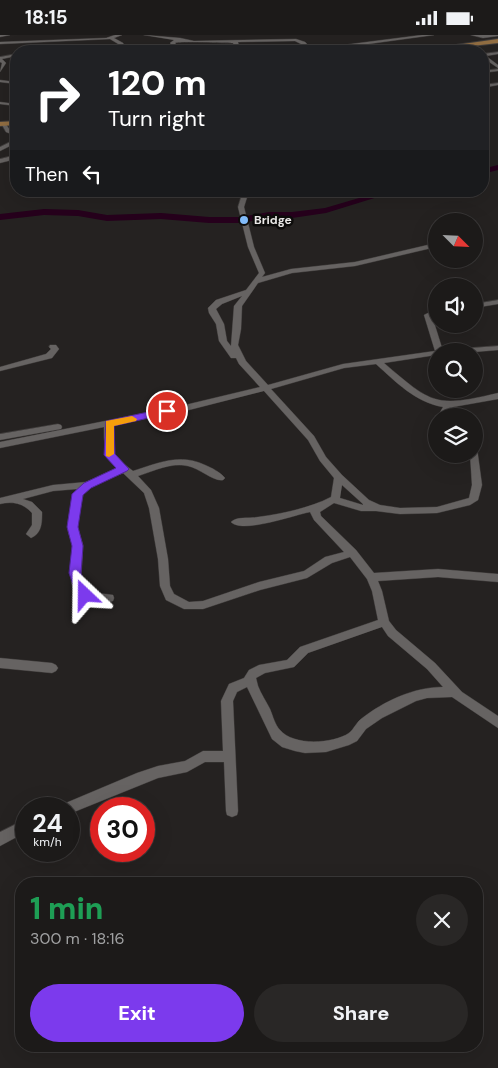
<!DOCTYPE html>
<html lang="en">
<head>
<meta charset="utf-8">
<style>
	:root { --surface:#1c1a19; --page:#292726; --text:#f1f3f6; --muted:#a0a1a2; --line:#3a3838; --accent:#7c3aed }
	body { margin:0; font-family:"DM Sans",sans-serif; background:var(--page); color:var(--text); height:100vh; display:flex; flex-direction:column; font-size:19px; white-space:nowrap }
	* { box-sizing:border-box; margin:0 }
	p { font-size:16px; color:var(--muted) }
	.icon { flex:none; width:28px; height:28px; fill:none; stroke:currentColor; stroke-width:2; stroke-linecap:round; stroke-linejoin:round }
	.map { position:relative; flex:1; overflow:hidden }
	.sheet { position:absolute; left:15px; top:842px; width:468px; height:175px; display:flex; flex-direction:column; background:var(--surface); border-radius:20px; box-shadow:0 5px 20px #0002,0 0 0 1px var(--line) }
	.sheet>* { flex:none }
	.hud { position:absolute; left:10px; top:10px; width:479px; height:152px; border-radius:20px; box-shadow:0 5px 20px #0002,0 0 0 1px var(--line); background:#202124; color:#fff; overflow:hidden }
	.needle { width:32px; rotate:114deg }
	.tools { position:absolute; left:428px; top:178px; display:grid; gap:10px }
	.tools a { display:grid; place-items:center; width:55px; height:55px; border-radius:50%; background:var(--surface); box-shadow:0 5px 20px #0002,0 0 0 1px var(--line); font-size:25px }
	.speed { position:absolute; left:15px; top:762px; display:flex; gap:10px; font-size:25px; font-weight:700; text-align:center }
	.speed>* { display:grid; place-content:center; width:65px; height:65px; border-radius:50%; background:var(--surface); box-shadow:0 5px 20px #0002,0 0 0 1px var(--line); line-height:1 }
	.speed small { font-size:12px; font-weight:400 }
	.speed .limit { border:8px solid #d22; background:#fff; color:#111 }
	.pin { position:absolute; display:grid; place-items:center; width:42px; height:42px; color:#fff; margin:-21px; border:2px solid #fff; border-radius:50%; box-shadow:0 1px 5px #0007 }
	.me { position:absolute; width:55px; margin:-28px; rotate:337deg; stroke-linejoin:round; filter:drop-shadow(0 0 4px #0008) }
	.turn { display:flex; align-items:center; gap:18px; height:105px; padding:0 15px; font-size:22px }
	.turn .icon { width:65px; height:65px; stroke-width:2.5 }
	.turn b { display:block; font-size:35px; line-height:42px }
	.then { display:flex; align-items:center; height:48px; padding:0 15px; background:#0003; gap:10px; font-size:19px }
	.round { display:grid; place-items:center; flex:none; width:52px; height:52px; border-radius:26px; background:var(--page) }
	.headline { display:flex; align-items:center; justify-content:space-between; height:85px; padding:0 15px }
	h1 { font-size:30px; font-weight:800; line-height:38px; color:#1e9e55 }
	.cta { display:flex; gap:10px; margin-top:auto; padding:10px 15px }
	.cta a { flex:1; height:58px; border-radius:30px; background:var(--accent); color:#fff; font-size:20px; font-weight:800; line-height:58px; text-align:center }
	.cta a+a { background:var(--page); color:var(--text) }
	.status { display:flex; justify-content:space-between; align-items:center; height:35px; padding:0 25px; background:var(--surface); direction:ltr }
	.status svg { height:14px; fill:currentColor }
	.map>svg:first-child { display:block }
	.lines { fill:none; stroke-linecap:round; stroke-linejoin:round }
	.river { fill:#26001c; fill-rule:evenodd }
	.minor-casing { stroke:#3f3c3b; stroke-width:1 }
	.major-casing { stroke:#3f3c3b; stroke-width:2 }
	.minor { fill:#666362; fill-rule:evenodd }
	.major { fill:#926e42; fill-rule:evenodd }
	.route { fill:#7c3aed; stroke:#51269a }
	.slow { fill:#f59e0b }
	.poi-dot { fill:#82bcfa; stroke:#0d0c0b; stroke-width:2 }
	.labels { text-anchor:middle; dominant-baseline:central; stroke-width:5; stroke-linejoin:round; paint-order:stroke }
	.far-poi-label { font-size:12px; font-weight:bold; fill:#ebe9e8; stroke:#0d0c0b; text-anchor:start }
</style>
</head>
<body>
<div class="status"><b>18:15</b><svg viewBox="0 0 49 12"><path d="M0 12V9h3v3zM5 12V6h3v6zM10 12V3h3v9zM15 12V0h3v12zM26 1h20v11H26zM47 4h2v5h-2z"/></svg></div>
<div class="map">
<svg width="498" height="1033" viewBox="0 0 498 1033">
	<rect width="100%" height="100%" fill="#252221"/>
	<g class="lines">
		<path class="river" d="M498 130V135L482 139V134Z
			M383 156H397L326 178 292 183H269L241 188H209L161 184 107 186 78 181 44 180 0 185V179L44 174 78 175 107 180 161 178 209 182H241L269 177H292L325 173Z"/>
		<g class="minor-casing">
			<path id="minor" d="M0 0H10L0 2Z
				M115 0H122L114 3 123 8 127 16H123L120 10 110 4 0 9V7L106 3Z
				M144 0 180 3 194 6 296 4 305 7 312 14 422 0H434L317 16H307L301 9 295 6 238 7 240 16H236L233 8C224 8 179 6 175 8L182 16H178L170 8 174 5Z
				M471 0H498V1L483 3Z
				M444 11 454 15V16H449L442 13Z
				M498 17V19L486 21 498 30V33L482 22V19Z
				M16 19V21L2 24 6 28 0 37 2 28 0 27V22Z
				M498 34V36L482 38V36Z
				M0 45 16 47V49L0 47Z
				M498 48V50L482 53V50Z
				M0 67 16 69V71L0 69Z
				M1 88H5L10 95 16 97V101L6 97Z
				M16 104V108L0 116V112Z
				M16 120V124L0 128V124Z
				M243 156H249L244 172 254 212 265 238 262 242 291 234 355 227 436 208V212L355 231 292 238 258 248 242 271 241 294 238 310 246 326 268 350 343 329 435 316 424 280 436 274V279L432 281 443 316H436V320L384 328C432 369 435 373 498 358V364L453 372 449 375 446 381H438L443 372C415 367 396 347 376 329L344 333 271 354 314 401 326 422 342 440 369 465 380 470 400 473 437 472 469 463 472 450 470 419H474V412L477 413 482 450 478 465 470 470 437 478 400 479 376 476H361L334 468 320 477 321 481 356 515 374 538 438 534 498 539V547L438 542 378 546 382 556 389 586 396 595 435 628 462 657 498 681V693L452 662 427 663 416 666 382 683 366 694 357 706 349 710 326 717 305 718 295 716 282 712 272 704 247 652 237 657 233 666 238 776 237 780 232 782 227 780 226 776 224 727H205L187 737 158 743 69 779V774H60L61 770 137 738 158 731 185 726 203 716H223L221 666 229 649 244 643 249 635 259 630 287 625 300 612 378 585 372 556 367 544 350 522 332 528 307 543 260 555 203 574H184L166 565 160 551 158 524 149 473 144 458 123 438 90 452 83 460 77 491 83 510 81 544 84 552 90 557 113 560 114 563 113 566C106 568 97 568 90 566 59 557 76 530 73 509 72 504 68 500 68 495 66 488 73 460 77 454L53 456 23 464 32 467 42 477C42 488 42 498 31 503L26 499 32 490V478C23 468 13 466 0 469V463L53 450 86 447 117 433 107 423 104 403V392L0 413V407L185 370 260 352 239 329 236 323H231L219 306 216 289 209 278 208 273 216 265 246 255 259 238 248 212 238 172ZM242 261 234 271 231 311 227 306 224 289 216 274 222 269ZM264 356 308 405 320 426 334 443 331 462C310 473 281 479 258 482 249 484 237 481 231 487 242 499 294 480 310 477L314 485 344 517 325 522 304 536 259 547 203 566 189 567 174 559 170 551 168 524 159 473 151 455 138 441C154 436 171 427 188 431 199 433 214 447 223 445L225 443C220 437 212 433 205 430 180 418 158 428 133 436L115 422 112 403 113 390 185 376ZM342 450 363 469V470L340 463ZM382 592 388 601 427 634 443 652C414 652 384 666 361 684 356 688 354 694 349 698 333 709 293 711 280 695 275 690 273 681 270 674 266 666 261 659 258 651L256 643 265 638 294 632 308 618Z
				M498 265V269L474 273V269Z
				M50 310H56L59 314 52 323 0 336V332L46 319 51 314 49 312Z
				M498 311V315L474 317 452 316 456 314Z
				M58 389 61 390 62 392 61 394 0 405V399Z
				M0 623 52 628 56 630 58 633 56 636 52 638 0 633Z
				M26 784V797L0 811V797Z"/>
		</g>
		<g class="major-casing">
			<path id="major" d="M498 4V8L428 16H414Z
				M16 86V90L0 91V87Z"/>
		</g>
		<use href="#minor" class="minor"/>
		<use href="#major" class="major"/>
	</g>
	<path class="route" d="M167 373 172 376 170 378 114 391 115 419 129 434 127 436 91 453 83 460 78 492 83 511 81 538 86 553 91 560 89 563H81L75 556 69 538 72 511 67 492 72 459 84 448 116 433 104 420 106 386Z"/>
	<path class="slow" d="M132 381 137 384 136 386 114 391V419L109 422 106 421V386Z"/>
	<circle class="poi-dot" cx="244" cy="185" r="5"/>
	<g class="labels">
		<g class="far-poi-label">
			<text x="254" y="185">Bridge</text>
		</g>
	</g>
</svg>
<div class="tools">
<a><svg class="needle" viewBox="-14 -14 28 28"><path d="M0-13l5 13h-10z" fill="#e53935"/><path d="M0 13l5-13h-10z" fill="#a0a1a2"/></svg></a>
<a><svg class="icon" aria-label="sound" viewBox="0 0 24 24"><path d="M4 9h4l5-4v14l-5-4H4zM17 9q2 3 0 6"/></svg></a>
<a><svg class="icon" aria-label="search" viewBox="0 0 24 24"><circle cx="10" cy="10" r="6"/><path d="M15 15l6 6"/></svg></a>
<a><svg class="icon" aria-label="layers" viewBox="0 0 24 24"><path d="M12 4l9 5-9 5-9-5zM3 14l9 5 9-5"/></svg></a>
</div>
<div class="speed"><div>24<small>km/h</small></div><div class="limit">30</div></div>
<div class="pin" style="left:167px;top:376px;background:#d93025"><svg class="icon" aria-label="arrive" viewBox="0 0 24 24"><path d="M6 21V4h12l-3 4 3 4H6"/></svg></div>
<svg class="me" style="left:85px;top:560px" viewBox="-20 -20 40 40"><path d="M0-17L14 15 0 8-14 15z" fill="#7c3aed" stroke="#fff" stroke-width="4"/></svg>
<div class="hud">
<div class="turn"><svg class="icon" aria-label="right" viewBox="0 0 24 24"><path d="M7 20v-9h11M14 6l5 5-5 5"/></svg><div><b>120 m</b>Turn right</div></div>
<div class="then">Then<svg class="icon" aria-label="left" viewBox="0 0 24 24"><path d="M17 20v-9H6M10 6l-5 5 5 5"/></svg></div>
</div>
<section class="sheet">
<div class="headline"><div><h1>1 min</h1><p>300 m · 18:16</p></div><a class="round"><svg class="icon" aria-label="close" viewBox="0 0 24 24"><path d="M6 6l12 12M18 6L6 18"/></svg></a></div>
<div class="cta"><a>Exit</a><a>Share</a></div>
</section>
</div>
</body>
</html>
